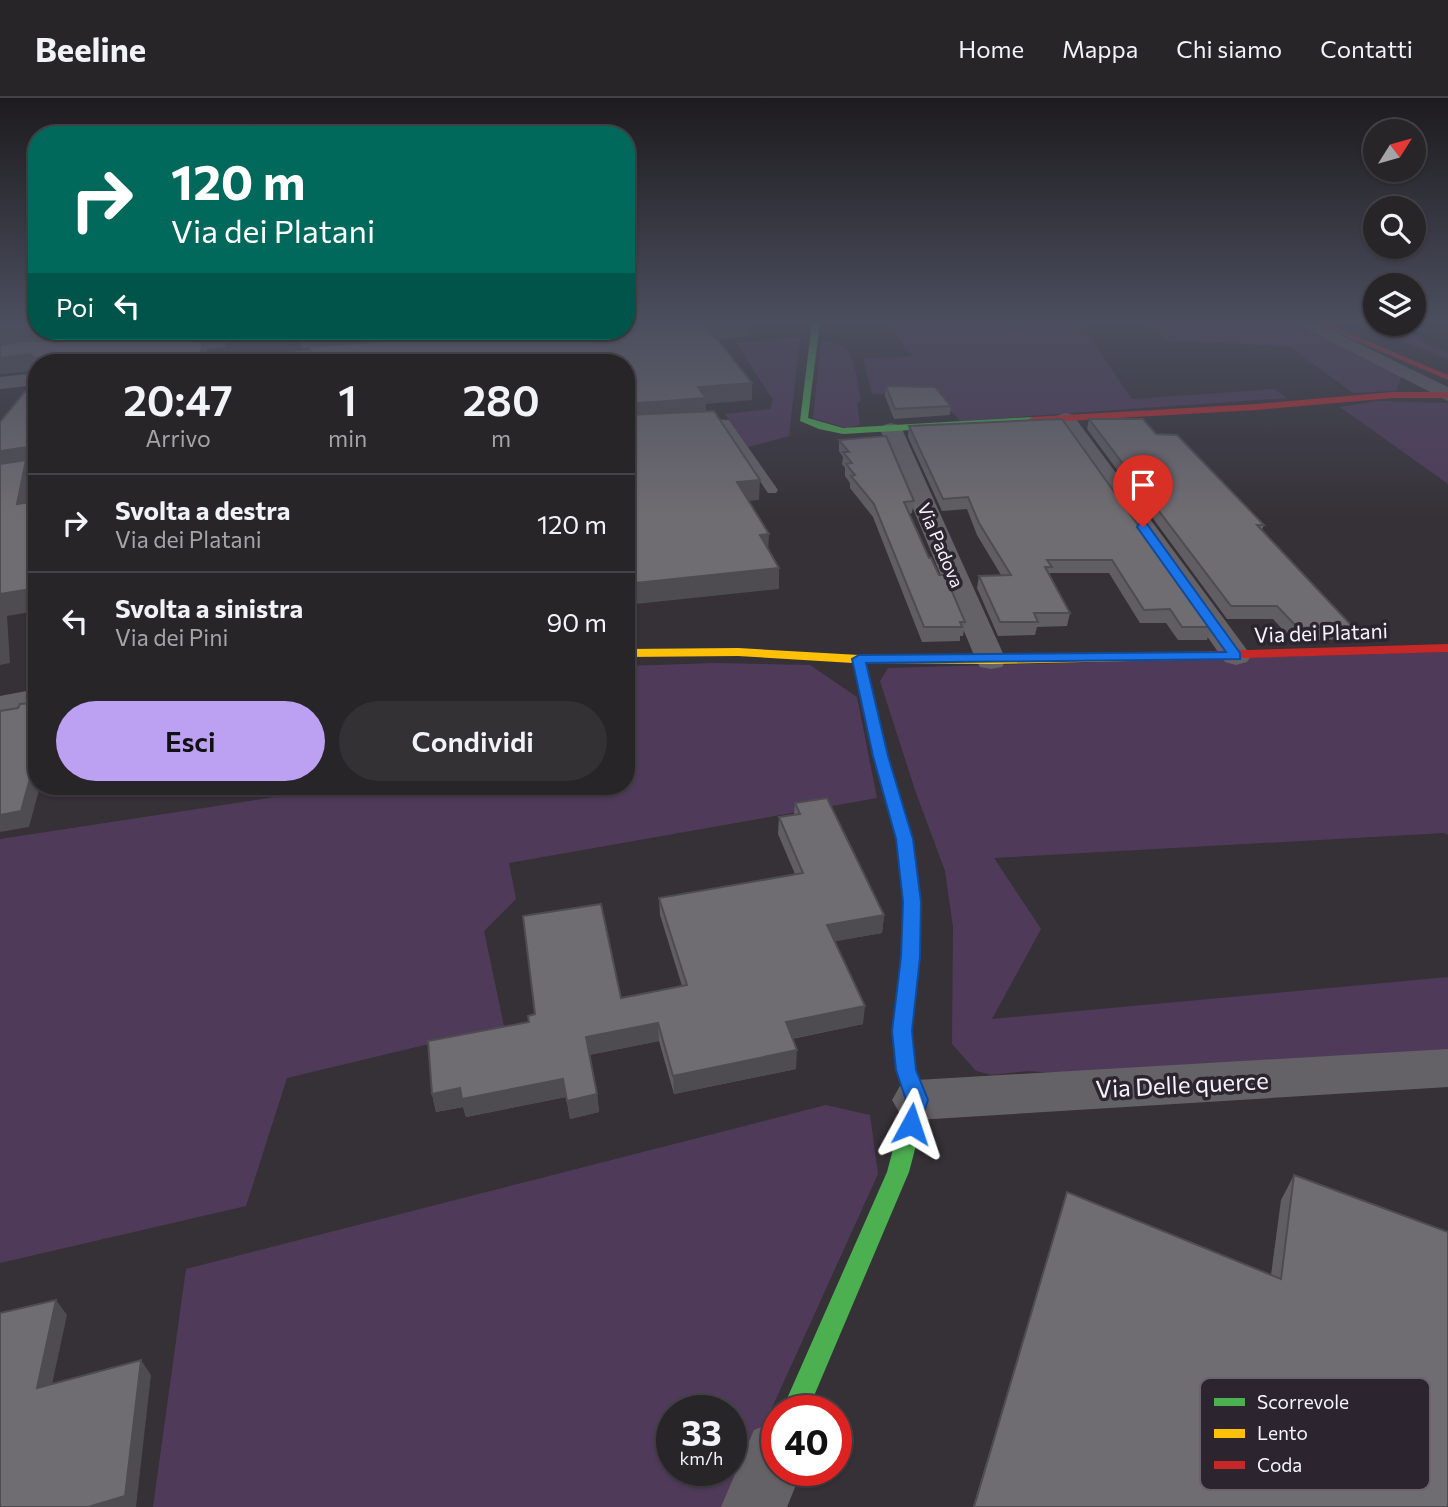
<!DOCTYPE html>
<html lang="it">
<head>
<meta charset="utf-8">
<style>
	:root { --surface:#282529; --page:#343135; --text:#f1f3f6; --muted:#a5a5a8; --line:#444246; --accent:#bca0f2 }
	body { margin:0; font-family:Commissioner,sans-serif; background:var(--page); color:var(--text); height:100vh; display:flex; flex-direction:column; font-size:26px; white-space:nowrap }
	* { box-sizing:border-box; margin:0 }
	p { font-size:23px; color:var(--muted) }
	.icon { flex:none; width:38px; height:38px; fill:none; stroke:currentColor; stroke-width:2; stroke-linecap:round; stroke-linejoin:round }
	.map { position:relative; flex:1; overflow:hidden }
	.sheet { position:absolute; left:28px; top:256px; width:607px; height:441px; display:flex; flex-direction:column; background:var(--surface); border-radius:28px; box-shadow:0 2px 5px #0004,0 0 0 2px var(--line) }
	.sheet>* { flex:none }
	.banner { position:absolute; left:28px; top:28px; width:607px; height:214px; border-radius:28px; box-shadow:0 2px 5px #0004,0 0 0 2px var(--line); background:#00695c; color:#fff; overflow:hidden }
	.needle { width:46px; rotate:53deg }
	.buttons { position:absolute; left:1363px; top:21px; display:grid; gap:14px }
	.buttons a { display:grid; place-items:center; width:63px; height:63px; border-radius:50%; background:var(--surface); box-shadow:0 2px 5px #0004,0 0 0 2px var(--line); font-size:35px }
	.speed { position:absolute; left:656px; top:1297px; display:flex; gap:14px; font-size:35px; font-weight:700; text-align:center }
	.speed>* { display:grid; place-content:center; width:91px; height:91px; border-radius:50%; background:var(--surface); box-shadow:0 2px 5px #0004,0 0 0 2px var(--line); line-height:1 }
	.speed small { font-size:18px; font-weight:400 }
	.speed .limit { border:10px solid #d22; background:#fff; color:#111 }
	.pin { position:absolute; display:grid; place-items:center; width:60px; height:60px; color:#fff; margin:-72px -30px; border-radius:50% 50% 50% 0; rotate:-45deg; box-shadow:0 0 7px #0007 }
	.pin .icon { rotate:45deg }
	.me { position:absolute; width:77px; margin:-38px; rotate:5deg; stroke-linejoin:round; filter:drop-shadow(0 0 5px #0008) }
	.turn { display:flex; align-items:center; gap:24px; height:147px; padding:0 28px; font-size:32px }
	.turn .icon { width:91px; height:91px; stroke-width:2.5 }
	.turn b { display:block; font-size:49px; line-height:60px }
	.then { display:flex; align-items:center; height:66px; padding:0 28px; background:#0003; gap:14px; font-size:26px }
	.eta { display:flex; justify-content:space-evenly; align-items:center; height:119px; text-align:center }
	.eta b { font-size:42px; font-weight:600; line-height:49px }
	.cta { display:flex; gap:14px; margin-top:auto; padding:14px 28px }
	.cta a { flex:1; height:80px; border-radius:42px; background:var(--accent); color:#111; font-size:28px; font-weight:600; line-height:80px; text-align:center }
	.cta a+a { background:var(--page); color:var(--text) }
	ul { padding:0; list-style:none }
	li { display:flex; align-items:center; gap:21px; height:98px; padding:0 28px; border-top:2px solid var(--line) }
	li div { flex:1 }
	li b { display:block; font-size:26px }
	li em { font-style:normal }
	header { display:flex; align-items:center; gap:42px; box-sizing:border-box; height:98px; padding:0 35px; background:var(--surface); border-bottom:2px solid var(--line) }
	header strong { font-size:33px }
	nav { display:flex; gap:38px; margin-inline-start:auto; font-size:24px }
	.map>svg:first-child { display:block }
	.green { fill:#4f3b59; fill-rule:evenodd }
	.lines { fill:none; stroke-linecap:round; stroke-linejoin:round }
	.lane { fill:#656267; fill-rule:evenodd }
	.street { fill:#656267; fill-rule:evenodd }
	.fast { fill:#4caf50; fill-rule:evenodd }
	.slow { fill:#ffc107; fill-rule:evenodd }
	.jam { fill:#c62828; fill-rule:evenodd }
	.wall { fill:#605e62 }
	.shaded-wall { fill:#4e4c50 }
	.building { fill:#706d72; stroke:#4e4c50; stroke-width:2 }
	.route { fill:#1a73e8; stroke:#114b97; stroke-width:2 }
	.labels { text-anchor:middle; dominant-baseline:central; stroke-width:7; stroke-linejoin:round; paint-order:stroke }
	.far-street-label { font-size:18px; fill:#f7f3fa; stroke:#2c2530 }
	.street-label { font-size:21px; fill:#f7f3fa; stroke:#2c2530 }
	.near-street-label { font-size:24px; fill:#f7f3fa; stroke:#2c2530 }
	.key { fill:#2c2530; stroke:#69636d; stroke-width:2 }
	.key-label { font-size:19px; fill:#f7f3fa }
</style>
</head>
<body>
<header>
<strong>Beeline</strong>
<nav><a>Home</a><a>Mappa</a><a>Chi siamo</a><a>Contatti</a></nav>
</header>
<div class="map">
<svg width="1448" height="1409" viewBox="0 0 1448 1409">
	<rect width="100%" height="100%" fill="#353137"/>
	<path class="green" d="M885 224H1079L1132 301 1274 291 1287 300 960 323 937 297 872 296 863 261 912 258Z
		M1140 224H1297L1403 275 1396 293 1353 295 1289 248 1168 243Z
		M1378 226H1413L1410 230 1423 244 1448 254V262L1367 228Z
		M800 239 789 338 748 349 725 316 770 311 773 302 736 245Z
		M829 244C857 247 855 278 861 302L857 306 860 327 847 330 813 320 821 245Z
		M1377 303 1448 305V386L1340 309Z
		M1448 554V737L1444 735 994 760 1041 831 992 921 1448 879V956L1079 977 1028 973 992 977 976 973 952 946 953 829 945 773 915 692 880 583 888 570Z
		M715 565 810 567 857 599 877 700 509 765 516 801 484 833 504 928 287 980 246 1108 0 1165V741L347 688H626L627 568Z
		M826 1007 870 1017 878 1076 727 1409H153L186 1171ZM672 1312H732V1372H672Z"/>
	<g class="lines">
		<path class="lane" d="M697 320 729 322 778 392 776 395H768L722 327 693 325V321Z
			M37 370V378L0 383V375Z"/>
		<path class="street" d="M1293 224H1314L1448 289V303Z
			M200 233H257V234L249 239 173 245 164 240 173 235Z
			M361 248 367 249 370 253 367 257 290 264H219L228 259Z
			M37 275V287L0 291V279Z
			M1066 315 1073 317 1247 552 1251 558 1247 564 1236 567 1225 564 1056 321 1059 317Z
			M891 325 898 327 902 331 1006 562 1002 569 991 571 980 569 976 562 880 331 884 327Z
			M37 591V611L0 618V598Z
			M1448 951V989L917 1022 900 1016 892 1002 900 988 917 982Z
			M777 1323V1372H802L787 1409H721L754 1332Z"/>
		<path class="fast" d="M812 224H820L808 320 843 330 1032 319 1036 322 1032 325 843 336 819 331 800 323Z
			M880 654 887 658 913 741 921 804 919 859 912 933 916 972 928 1002 909 1074 808 1312H782L887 1074 906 1002 896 972 892 933 901 859 903 804 897 741 873 658Z"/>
		<path class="slow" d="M738 550 859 557 991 558 1178 554 1185 558 1178 562 991 566 866 565 887 658 880 662 873 658 853 565 738 558 626 559V551Z"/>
		<path class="jam" d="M1312 224H1322L1448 277V282Z
			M1393 294H1448V300H1393L1256 312 1032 325 1028 322 1032 319 1256 306Z
			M1448 546V554L1178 562 1171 558 1178 554Z"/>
	</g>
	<path class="wall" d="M0 224 226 243V249L37 264V272L0 276Z
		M886 288 951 308 950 317 894 321 885 298Z
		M1062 321 1211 529 1207 542H1178L1166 525H1140L1109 475H1050V478L1070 515 1067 528 1037 529 1035 537 998 538 977 490 979 478 1001 477 977 437 967 411 942 413 908 339 909 328Z
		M1089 321 1156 336 1264 427 1262 432 1352 528 1347 541 1293 543 1273 521H1227L1087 331Z
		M839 342 914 403 912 415 909 416 929 460 965 524 963 538H960V543L922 544 873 419 850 390V385L845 378V370L842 366 843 359 839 353Z
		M795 705 884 817 882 835 835 843 863 926 792 941 796 971 674 996 659 943 589 957 597 996 599 1014 570 1021 566 999 466 1019 463 1009 436 1014 432 996 529 924 621 900 682 888 660 817 659 800 795 776 778 736 779 719 794 717Z
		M1294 1077 1448 1409H973L1067 1094 1271 1177 1281 1102Z"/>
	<path class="shaded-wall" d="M741 224H749V238L706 242V227Z
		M37 228V233H172L0 247V231Z
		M224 233 226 243V249L207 251 206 264H200L203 235Z
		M325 233H510L302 250 298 235Z
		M399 255 400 264H312L311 263Z
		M31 256 37 272 0 276V260Z
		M53 259 55 264H37V268L34 260Z
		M752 285V302L706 306V318L626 323V306L698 289Z
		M37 341 36 368 28 369 33 381 25 426 0 373V353Z
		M760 382 759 402 737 404V384Z
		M769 436 768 457 760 437Z
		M779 470V491L626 507V486Z
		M37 490V513L7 518 10 565 0 567V496Z
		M37 655V688H40L29 729 0 734V717Z
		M884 817 882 835 826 845 827 827Z
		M865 908 863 926 785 942 786 924Z
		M658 925 659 943 588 957 586 939Z
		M797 952 796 971 674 996 673 978Z
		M563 981 566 999 466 1019 463 1009 436 1014 432 996 460 990Z
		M597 996 599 1014 570 1021 567 1003Z
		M56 1202 67 1217 48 1305 37 1290Z
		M141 1262 151 1277 136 1409H88Z"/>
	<path class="building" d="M0 224H37V228L0 231Z
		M626 224H741L706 227 752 285 698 289 706 300 626 306V264H399V255L311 263 310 249 508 233H626Z
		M166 233H222V234L203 235 200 264H48L53 259 34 260 31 256 0 260V246Z
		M298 233H325L298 235Z
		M37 279V341L30 343 28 349 0 353V324Z
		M886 288 935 289 951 308 895 311Z
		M714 313 760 382 737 384 769 436 760 437 779 470 626 486V317Z
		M1062 321 1211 529H1182L1170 511 1144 512 1112 462H1047L1052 469H1045L1070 515H1034L1038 524H1000L979 478 1011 477 979 425 968 399 943 401 909 328Z
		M1089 321H1143L1156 336 1177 337 1264 427H1257L1352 528 1298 530 1277 508H1231Z
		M886 338 914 403 904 404 929 460H931L939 477H945L965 524H960L962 529H924L874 406 851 378 855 377 846 366 852 365 843 354H849L839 342Z
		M26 362 17 406 37 403V490L0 496V366Z
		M35 594H37V655L21 713 0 717V613L18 610 20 606 31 605Z
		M827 700 884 817 827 827 865 908 786 924 797 952 673 978 658 925 586 939 597 996 567 1003 563 981 462 1001 460 990 432 996 428 943 529 924 528 918 535 916 523 818 601 806 621 900 687 887 659 800 803 775 779 719 800 716 795 705Z
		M1294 1077 1448 1134V1409H974L1067 1094 1281 1181Z
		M56 1202 37 1290 141 1262 125 1398 88 1409H0V1215Z"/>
	<linearGradient id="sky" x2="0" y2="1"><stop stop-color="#1d1b1e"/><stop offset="0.53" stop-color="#4b4e5e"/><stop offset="1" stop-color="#4b4e5e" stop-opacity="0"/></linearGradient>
	<rect width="1448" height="421" fill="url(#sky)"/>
	<path class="route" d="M1139 426H1147L1240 555V561L866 565 888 658 913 741 921 804 920 859 912 933 916 972 928 1002 918 1032 911 1035 903 1032 900 1026 906 1002 896 972 892 933 901 859 903 804 896 741 873 658 852 561 859 557 1226 554 1137 429Z"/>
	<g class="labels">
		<g class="far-street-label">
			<text transform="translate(941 447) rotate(67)">Via Padova</text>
		</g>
		<g class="street-label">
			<text transform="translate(1321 534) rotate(-2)">Via dei Platani</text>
		</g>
		<g class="near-street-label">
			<text transform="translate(1182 986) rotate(-3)">Via Delle querce</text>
		</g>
	</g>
	<rect x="1200" y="1280" width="230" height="112" rx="10" class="key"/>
	<rect x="1214" y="1300" width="31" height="8" fill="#4caf50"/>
	<rect x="1214" y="1331" width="31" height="9" fill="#ffc107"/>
	<rect x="1214" y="1363" width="31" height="8" fill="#c62828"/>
	<g class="key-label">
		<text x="1257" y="1311">Scorrevole</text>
		<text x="1257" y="1342">Lento</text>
		<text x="1257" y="1374">Coda</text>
	</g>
</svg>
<div class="buttons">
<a><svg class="needle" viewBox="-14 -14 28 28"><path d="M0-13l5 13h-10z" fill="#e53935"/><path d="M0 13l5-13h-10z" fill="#a5a5a8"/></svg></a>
<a><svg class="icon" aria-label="search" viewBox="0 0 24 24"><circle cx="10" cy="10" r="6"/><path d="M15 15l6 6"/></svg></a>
<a><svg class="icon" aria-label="layers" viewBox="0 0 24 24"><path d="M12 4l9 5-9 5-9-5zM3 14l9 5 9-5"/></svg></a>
</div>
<div class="speed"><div>33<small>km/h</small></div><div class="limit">40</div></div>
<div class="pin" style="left:1143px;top:429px;background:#d93025"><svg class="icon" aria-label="arrive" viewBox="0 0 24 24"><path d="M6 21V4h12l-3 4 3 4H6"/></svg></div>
<svg class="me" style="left:911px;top:1026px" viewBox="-20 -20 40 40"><path d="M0-17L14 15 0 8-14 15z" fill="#1a73e8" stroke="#fff" stroke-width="4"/></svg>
<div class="banner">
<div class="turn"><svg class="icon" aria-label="right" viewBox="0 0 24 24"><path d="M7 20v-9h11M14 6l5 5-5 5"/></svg><div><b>120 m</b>Via dei Platani</div></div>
<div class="then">Poi<svg class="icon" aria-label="left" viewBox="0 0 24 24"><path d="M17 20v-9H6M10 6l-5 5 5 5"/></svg></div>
</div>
<section class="sheet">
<div class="eta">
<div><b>20:47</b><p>Arrivo</p></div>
<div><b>1</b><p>min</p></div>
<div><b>280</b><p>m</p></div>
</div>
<ul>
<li><svg class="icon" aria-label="right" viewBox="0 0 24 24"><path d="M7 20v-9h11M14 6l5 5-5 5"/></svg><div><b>Svolta a destra</b><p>Via dei Platani</p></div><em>120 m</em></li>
<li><svg class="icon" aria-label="left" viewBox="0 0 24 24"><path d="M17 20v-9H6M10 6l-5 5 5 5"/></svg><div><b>Svolta a sinistra</b><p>Via dei Pini</p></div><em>90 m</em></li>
</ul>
<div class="cta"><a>Esci</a><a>Condividi</a></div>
</section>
</div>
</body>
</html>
